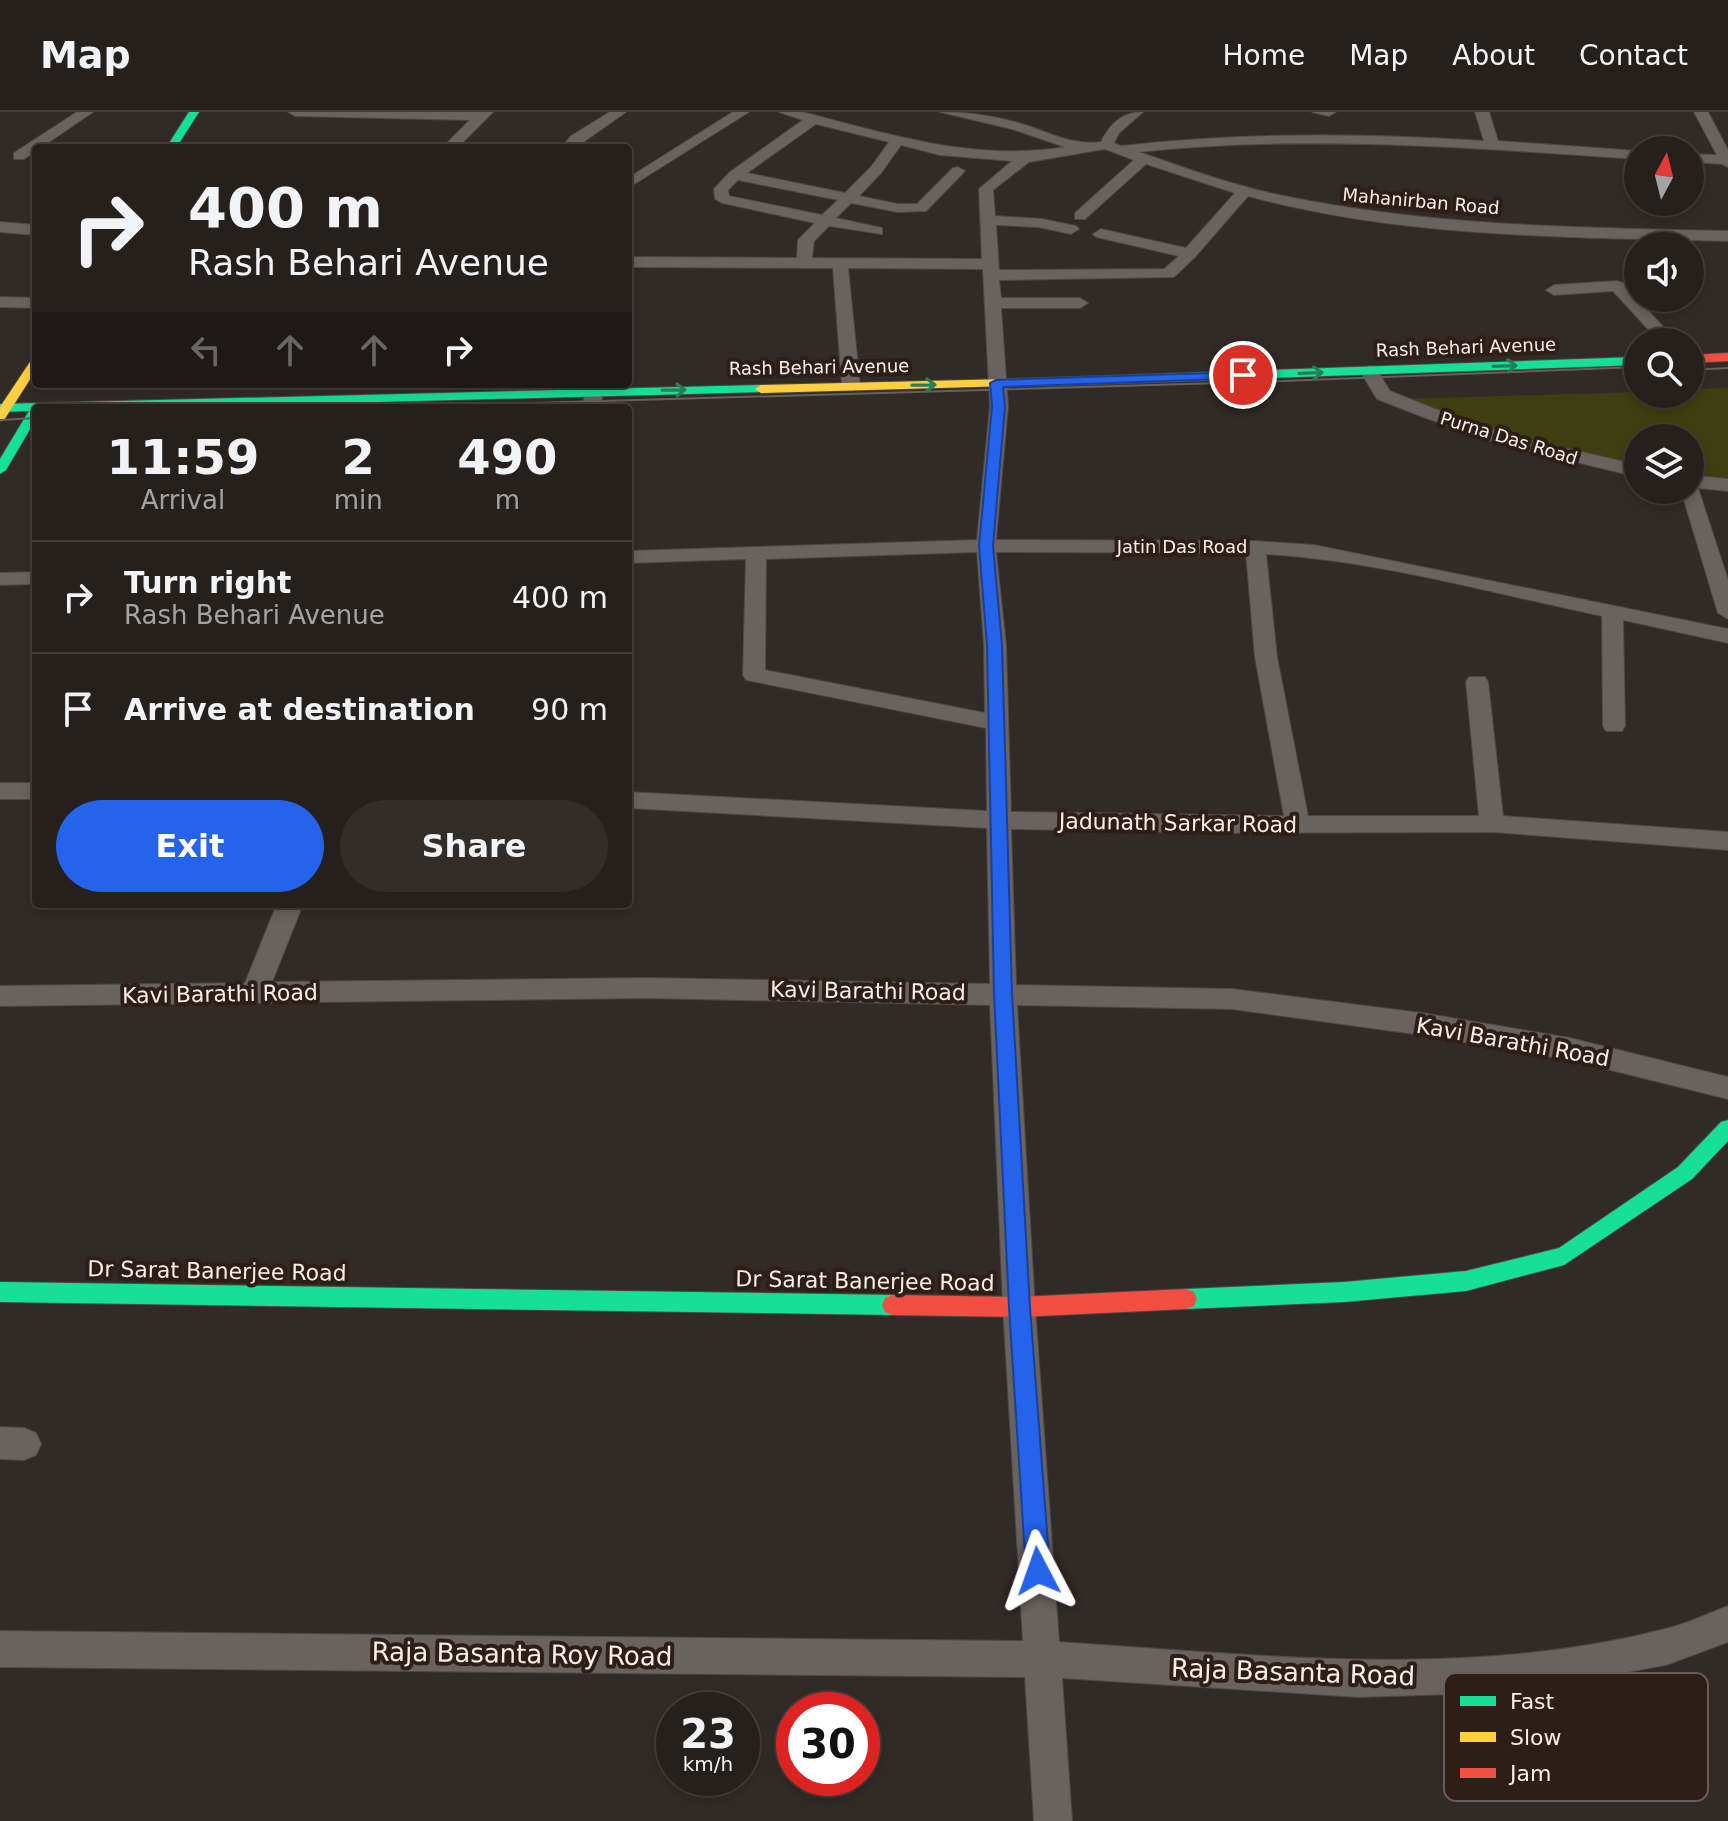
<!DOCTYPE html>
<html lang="en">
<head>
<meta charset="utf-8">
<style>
	:root { --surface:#26201c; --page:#322d29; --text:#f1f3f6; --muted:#a4a3a3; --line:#423e3b; --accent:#2563eb }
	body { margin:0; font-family:"DejaVu Sans",sans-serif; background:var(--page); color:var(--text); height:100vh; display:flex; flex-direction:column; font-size:30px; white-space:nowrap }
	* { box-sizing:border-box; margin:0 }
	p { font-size:26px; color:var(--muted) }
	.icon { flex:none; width:44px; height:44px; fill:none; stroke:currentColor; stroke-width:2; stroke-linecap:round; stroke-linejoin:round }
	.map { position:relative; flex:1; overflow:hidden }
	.details { position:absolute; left:32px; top:292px; width:600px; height:504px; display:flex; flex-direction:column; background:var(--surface); border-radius:8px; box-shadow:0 4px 12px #0003,0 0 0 2px var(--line) }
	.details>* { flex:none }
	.guide { position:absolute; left:32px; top:32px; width:600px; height:244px; border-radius:8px; box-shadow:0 4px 12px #0003,0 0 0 2px var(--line); background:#26201c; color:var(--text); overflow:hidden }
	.needle { width:52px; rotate:7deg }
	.fabs { position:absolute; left:1624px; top:24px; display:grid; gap:16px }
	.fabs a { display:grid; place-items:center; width:80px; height:80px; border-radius:50%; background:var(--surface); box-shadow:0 4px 12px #0003,0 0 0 2px var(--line); font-size:40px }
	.speed { position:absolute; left:656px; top:1580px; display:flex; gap:16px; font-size:40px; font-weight:700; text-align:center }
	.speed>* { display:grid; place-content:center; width:104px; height:104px; border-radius:50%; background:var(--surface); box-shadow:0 4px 12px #0003,0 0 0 2px var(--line); line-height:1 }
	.speed small { font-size:20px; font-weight:400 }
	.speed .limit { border:12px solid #d22; background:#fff; color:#111 }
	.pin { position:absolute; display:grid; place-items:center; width:68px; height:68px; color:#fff; margin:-34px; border:4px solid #fff; border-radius:50%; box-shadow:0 2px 8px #0007 }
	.me { position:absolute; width:88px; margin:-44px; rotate:356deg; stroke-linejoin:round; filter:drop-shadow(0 0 6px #0008) }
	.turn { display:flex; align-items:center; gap:28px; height:168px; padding:0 24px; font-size:36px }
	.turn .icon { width:104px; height:104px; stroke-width:2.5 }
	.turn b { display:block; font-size:56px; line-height:68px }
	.lanes { display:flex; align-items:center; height:76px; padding:0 24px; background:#0003; justify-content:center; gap:40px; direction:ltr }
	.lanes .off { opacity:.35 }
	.eta { display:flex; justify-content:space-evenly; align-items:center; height:136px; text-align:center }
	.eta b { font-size:48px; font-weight:700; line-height:56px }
	.action { display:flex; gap:16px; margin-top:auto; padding:16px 24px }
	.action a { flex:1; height:92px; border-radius:48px; background:var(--accent); color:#fff; font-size:32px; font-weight:700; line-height:92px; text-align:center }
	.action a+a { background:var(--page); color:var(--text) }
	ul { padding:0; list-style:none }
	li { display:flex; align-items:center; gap:24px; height:112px; padding:0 24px; border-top:2px solid var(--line) }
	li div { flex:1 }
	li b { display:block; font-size:30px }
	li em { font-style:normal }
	header { display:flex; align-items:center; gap:48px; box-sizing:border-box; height:112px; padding:0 40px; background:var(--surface); border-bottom:2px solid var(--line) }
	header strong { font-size:38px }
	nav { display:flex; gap:44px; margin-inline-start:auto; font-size:28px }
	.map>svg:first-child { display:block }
	.green { fill:#3e3e10 }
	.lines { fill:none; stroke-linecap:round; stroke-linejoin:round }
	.street-casing { stroke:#4e4744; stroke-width:2 }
	.fast-casing { stroke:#4e4744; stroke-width:2 }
	.slow-casing { stroke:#4e4744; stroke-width:2 }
	.jam-casing { stroke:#4e4744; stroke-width:2 }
	.street { fill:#69625e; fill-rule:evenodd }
	.fast { fill:#16e098; fill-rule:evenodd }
	.slow { fill:#ffcf43; fill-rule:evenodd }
	.jam { fill:#f24e42; fill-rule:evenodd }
	.tram { stroke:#67605d; stroke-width:2 }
	.oneway { stroke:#228058 }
	.route { fill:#2563eb; stroke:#184099; stroke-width:2 }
	.labels { text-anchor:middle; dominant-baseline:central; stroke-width:8; stroke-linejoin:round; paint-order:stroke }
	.far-street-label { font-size:18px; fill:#f8efea; stroke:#2d1f18 }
	.street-label { font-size:22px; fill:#f8efea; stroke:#2d1f18 }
	.near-street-label { font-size:26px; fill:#f8efea; stroke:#2d1f18 }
	.key { fill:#2d1f18; stroke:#6a5d57; stroke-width:2 }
	.key-label { font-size:22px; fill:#f8efea }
</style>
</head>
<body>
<header>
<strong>Map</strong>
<nav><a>Home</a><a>Map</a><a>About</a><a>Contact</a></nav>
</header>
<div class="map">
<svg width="1728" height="1709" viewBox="0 0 1728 1709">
	<rect width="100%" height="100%" fill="#322a26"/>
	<path class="green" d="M289 272H580L287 278Z
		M1728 276V369L1690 365V326H1638V356L1506 324 1405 287 1638 280 1690 282V277Z"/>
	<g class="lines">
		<g class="street-casing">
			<path id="street" d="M77 0H93L24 47H14V41Z
				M288 0H493L457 36H442L470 8 295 4Z
				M610 0H626L575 36H561L571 24Z
				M733 0H749L628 76V66Z
				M779 0H802C889 22 974 50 1065 35L1012 17 940 0C968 0 995 4 1022 12 1048 20 1073 34 1101 30 1110 12 1122 0 1143 0L1119 21 1114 31 1121 34C1242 20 1362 21 1484 29L1475 0H1489L1498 29 1638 39V47C1472 36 1306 22 1139 40 1185 56 1231 73 1279 83 1427 114 1578 116 1728 119V129C1568 125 1404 126 1248 84L1195 145 1174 165 999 168 1001 186H1080L1088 191 1080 196H1001L1008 294 996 428 1255 429 1314 433 1728 517V531L1623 508 1625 614 1622 619H1606L1603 614 1602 504C1491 481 1379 449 1266 442L1277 545 1308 704H1479L1466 570 1469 565H1485L1488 570 1503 704 1728 720V738L1492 720 1221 721 1011 717 1016 873 1232 877 1422 901 1570 926 1728 965V987L1570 948 1422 923 1232 897 1017 893 1035 1195 1059 1530C1260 1543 1467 1568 1665 1517 1686 1512 1707 1502 1728 1494V1530L1666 1553 1518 1580 1358 1585 1062 1566 1072 1709H1034L1025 1565 0 1555V1519L1023 1529 1003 1195 990 893 646 886 0 894V874L245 871 277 792H303L272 870 646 866 990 872 987 716 628 696V680L987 699 986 616 746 568 743 563 746 447 628 451V439L977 428 990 294 983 157 848 156 860 274 851 279 842 274 833 156 628 155V145L797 146 798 128 815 111 722 91 715 87 714 77 730 60 803 8ZM816 12 889 30 871 55 845 81 747 61ZM901 33 940 43 1012 49 979 77 982 147 812 146 814 129 829 114 882 122V116L836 106 851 91 898 100 926 99 965 59 958 55 953 56 917 92H898L859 84 881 61ZM1105 37 1134 48 1075 101V107H1085L1146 52 1235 81 1186 136 1101 117 1093 122 1096 125 1179 144 1164 157 999 158 996 113 1038 115 1071 122 1079 117 1076 114 1042 107 995 104 993 78 1029 50ZM738 68 838 88 822 103 729 84 728 78ZM977 440 984 533 985 601 765 558 766 447ZM996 440 1246 441 1255 545 1284 704 1011 700 1006 533Z
				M1312 0H1336L1329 4Z
				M1694 0H1708L1728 38V55L1722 52 1690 50V42L1717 43Z
				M0 110 36 113V123L0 120Z
				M1617 169 1623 171 1677 230H1660L1613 179 1554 183 1546 178 1554 173Z
				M0 185 36 186V196L0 195Z
				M1369 254 1375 255 1390 279 1435 297 1509 323 1638 353V365L1497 331 1423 305 1377 287 1360 259Z
				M587 272H605L600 296H582Z
				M1690 363 1728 367V379L1698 376 1728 468V507L1718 501 1681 378H1690Z
				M36 460V472L0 473V461Z
				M0 671H36V687H0Z
				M0 1315 24 1316 36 1321 41 1332 36 1343 24 1348 0 1347Z"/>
		</g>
		<g class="fast-casing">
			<path id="fast" d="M189 0H199L176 36H166Z
				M1638 245V253L1045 274 1039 270 1045 266Z
				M761 273 765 274V280L147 296H36V307L6 358 0 362V347L29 299 0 300V292Z
				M1728 1008V1029L1692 1067 1564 1153 1466 1179 1344 1190 1186 1197 1178 1194 1175 1187 1178 1180 1186 1177 1344 1170 1466 1159 1559 1136 1678 1055 1721 1010Z
				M0 1170 893 1183 901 1186 904 1193 901 1200 893 1203 0 1190Z"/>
		</g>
		<g class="slow-casing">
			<path id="slow" d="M36 245V258L4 308 0 309V295L32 247Z
				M1045 266 1051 270 1049 273 761 281 755 277 761 273Z"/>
		</g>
		<g class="jam-casing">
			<path id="jam" d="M1728 241V249L1690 251V243Z
				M1186 1177 1194 1180 1197 1187 1194 1194 1186 1197 1019 1205 893 1203 885 1200 882 1193 885 1186 893 1183 1019 1185Z"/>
		</g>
		<use href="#street" class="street"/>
		<use href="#fast" class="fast"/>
		<use href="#slow" class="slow"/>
		<use href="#jam" class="jam"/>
		<path class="tram" d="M1690 258 1728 256
			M366 296 1256 270 1638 255
			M0 308 36 306"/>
	</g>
	<defs><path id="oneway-shaft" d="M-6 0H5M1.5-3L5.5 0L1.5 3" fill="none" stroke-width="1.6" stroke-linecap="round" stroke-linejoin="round" transform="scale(2)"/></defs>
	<g class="oneway">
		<use href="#oneway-shaft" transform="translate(1505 254) rotate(-2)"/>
		<use href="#oneway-shaft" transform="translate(1311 261) rotate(-2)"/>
		<use href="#oneway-shaft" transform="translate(924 273) rotate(-1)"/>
		<use href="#oneway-shaft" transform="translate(674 278) rotate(-1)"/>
	</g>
	<path class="route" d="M1243 260 1247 261V266L1003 275 1005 294 993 434 1002 533 1012 881 1030 1195 1050 1459 1046 1468 1038 1471 1029 1468 1026 1459 1009 1195 994 881 987 533 979 434 992 294 990 271 996 268Z"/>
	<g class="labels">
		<g class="far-street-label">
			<text transform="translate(1421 89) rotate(5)">Mahanirban Road</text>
			<text transform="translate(1466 235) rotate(-2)">Rash Behari Avenue</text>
			<text transform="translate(819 255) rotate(-1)">Rash Behari Avenue</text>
			<text transform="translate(1509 326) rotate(17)">Purna Das Road</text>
			<text x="1182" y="434">Jatin Das Road</text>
		</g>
		<g class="street-label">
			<text transform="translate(1178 711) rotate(1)">Jadunath Sarkar Road</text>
			<text transform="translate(868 879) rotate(1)">Kavi Barathi Road</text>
			<text transform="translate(220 882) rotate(-1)">Kavi Barathi Road</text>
			<text transform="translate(1513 930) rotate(10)">Kavi Barathi Road</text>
			<text transform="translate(217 1159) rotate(1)">Dr Sarat Banerjee Road</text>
			<text transform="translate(865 1169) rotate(1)">Dr Sarat Banerjee Road</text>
		</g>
		<g class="near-street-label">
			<text transform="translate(522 1542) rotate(1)">Raja Basanta Roy Road</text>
			<text transform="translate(1293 1560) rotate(2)">Raja Basanta Road</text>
		</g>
	</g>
	<rect x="1444" y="1561" width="264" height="128" rx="12" class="key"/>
	<rect x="1460" y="1584" width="36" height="10" fill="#16e098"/>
	<rect x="1460" y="1620" width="36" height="10" fill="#ffcf43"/>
	<rect x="1460" y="1656" width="36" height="10" fill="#f24e42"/>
	<g class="key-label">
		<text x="1510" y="1597">Fast</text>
		<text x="1510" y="1633">Slow</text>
		<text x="1510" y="1669">Jam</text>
	</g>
</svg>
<div class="fabs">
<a><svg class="needle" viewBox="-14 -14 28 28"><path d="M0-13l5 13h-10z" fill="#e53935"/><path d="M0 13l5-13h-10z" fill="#a4a3a3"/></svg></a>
<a><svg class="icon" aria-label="sound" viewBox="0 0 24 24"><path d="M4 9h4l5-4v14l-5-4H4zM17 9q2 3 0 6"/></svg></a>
<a><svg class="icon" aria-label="search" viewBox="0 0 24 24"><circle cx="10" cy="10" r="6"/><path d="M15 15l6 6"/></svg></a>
<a><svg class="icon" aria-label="layers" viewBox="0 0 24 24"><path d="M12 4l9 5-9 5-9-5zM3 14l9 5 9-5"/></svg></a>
</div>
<div class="speed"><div>23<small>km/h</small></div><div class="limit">30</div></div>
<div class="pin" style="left:1243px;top:263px;background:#d93025"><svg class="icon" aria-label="arrive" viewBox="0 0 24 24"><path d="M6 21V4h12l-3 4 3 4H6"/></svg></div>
<svg class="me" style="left:1038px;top:1459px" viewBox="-20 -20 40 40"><path d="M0-17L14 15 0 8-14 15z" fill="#2563eb" stroke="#fff" stroke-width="4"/></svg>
<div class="guide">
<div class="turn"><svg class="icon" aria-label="right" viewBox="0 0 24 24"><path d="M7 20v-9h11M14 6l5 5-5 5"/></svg><div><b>400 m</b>Rash Behari Avenue</div></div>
<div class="lanes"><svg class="icon off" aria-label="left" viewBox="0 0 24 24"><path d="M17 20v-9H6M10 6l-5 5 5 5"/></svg><svg class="icon off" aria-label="ahead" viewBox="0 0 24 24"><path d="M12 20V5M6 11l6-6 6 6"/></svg><svg class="icon off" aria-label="ahead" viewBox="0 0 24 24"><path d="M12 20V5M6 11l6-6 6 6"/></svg><svg class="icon" aria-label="right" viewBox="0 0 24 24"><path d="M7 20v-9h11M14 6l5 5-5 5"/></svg></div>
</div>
<section class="details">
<div class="eta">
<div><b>11:59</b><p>Arrival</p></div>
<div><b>2</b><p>min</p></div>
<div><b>490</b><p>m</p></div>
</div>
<ul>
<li><svg class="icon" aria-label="right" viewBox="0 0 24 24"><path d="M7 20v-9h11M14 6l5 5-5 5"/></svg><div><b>Turn right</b><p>Rash Behari Avenue</p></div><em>400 m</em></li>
<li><svg class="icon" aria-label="arrive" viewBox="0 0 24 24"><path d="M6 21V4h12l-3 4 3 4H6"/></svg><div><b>Arrive at destination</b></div><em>90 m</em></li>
</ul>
<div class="action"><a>Exit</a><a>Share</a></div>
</section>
</div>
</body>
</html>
